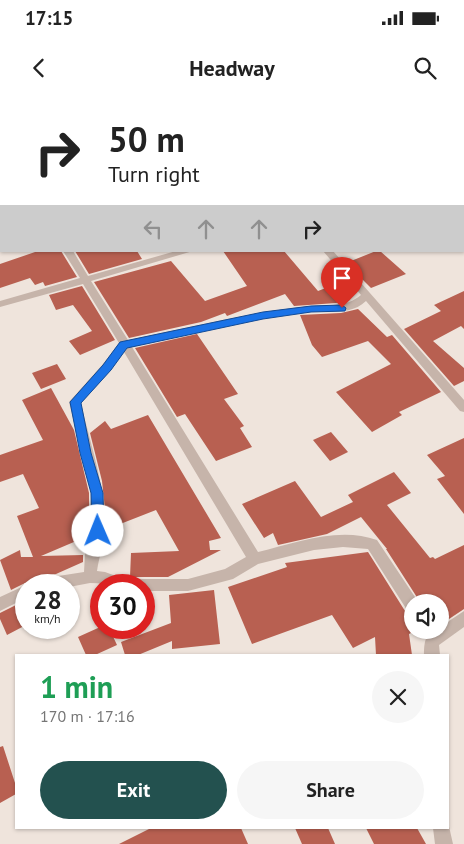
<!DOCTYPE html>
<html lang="en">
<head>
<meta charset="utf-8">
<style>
	:root { --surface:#fff; --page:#f6f6f6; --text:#222; --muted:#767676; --accent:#23514f }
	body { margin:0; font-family:"PT Sans",sans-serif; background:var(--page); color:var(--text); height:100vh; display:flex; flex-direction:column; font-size:19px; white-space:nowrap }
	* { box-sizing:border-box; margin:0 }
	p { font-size:16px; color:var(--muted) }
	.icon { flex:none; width:28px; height:28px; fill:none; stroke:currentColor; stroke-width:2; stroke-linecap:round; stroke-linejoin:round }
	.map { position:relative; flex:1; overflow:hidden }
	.side { position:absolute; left:15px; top:554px; width:434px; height:175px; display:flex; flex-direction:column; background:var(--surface); border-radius:0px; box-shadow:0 1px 4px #0004 }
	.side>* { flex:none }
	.banner { position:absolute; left:0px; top:0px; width:465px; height:152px; box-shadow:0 1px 4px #0004; background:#fff; color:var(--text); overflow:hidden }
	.buttons { position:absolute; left:404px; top:494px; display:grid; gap:10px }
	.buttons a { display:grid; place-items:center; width:45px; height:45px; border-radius:50%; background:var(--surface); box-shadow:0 1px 4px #0004; font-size:25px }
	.speed { position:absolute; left:15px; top:474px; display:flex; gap:10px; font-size:25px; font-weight:700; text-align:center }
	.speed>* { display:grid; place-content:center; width:65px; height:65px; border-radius:50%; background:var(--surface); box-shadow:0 1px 4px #0004; line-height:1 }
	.speed small { font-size:12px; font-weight:400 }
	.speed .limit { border:8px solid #d22; background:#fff; color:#111 }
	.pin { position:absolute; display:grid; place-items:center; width:42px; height:42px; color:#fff; margin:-51px -21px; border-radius:50% 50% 50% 0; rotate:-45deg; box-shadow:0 0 5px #0007 }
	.pin .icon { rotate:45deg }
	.me { position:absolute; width:55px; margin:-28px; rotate:359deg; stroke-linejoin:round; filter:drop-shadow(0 0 4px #0008) }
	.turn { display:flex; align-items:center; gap:18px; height:105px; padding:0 25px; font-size:22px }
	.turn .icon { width:65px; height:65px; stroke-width:2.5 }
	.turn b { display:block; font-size:35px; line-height:42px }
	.lanes { display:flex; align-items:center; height:48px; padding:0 25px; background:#0003; justify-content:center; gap:25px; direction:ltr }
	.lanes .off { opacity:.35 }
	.round { display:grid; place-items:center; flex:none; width:52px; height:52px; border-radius:26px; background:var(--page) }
	.overview { display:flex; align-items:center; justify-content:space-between; height:85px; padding:0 25px }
	h1 { font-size:30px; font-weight:700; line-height:38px; color:#1e9e55 }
	.primary-button { display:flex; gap:10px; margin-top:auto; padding:10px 25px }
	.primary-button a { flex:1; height:58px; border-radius:30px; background:var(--accent); color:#fff; font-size:20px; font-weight:700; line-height:58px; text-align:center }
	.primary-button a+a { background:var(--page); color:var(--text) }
	.status { display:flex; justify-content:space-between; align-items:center; height:35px; padding:0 25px; background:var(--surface); direction:ltr }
	.status svg { height:14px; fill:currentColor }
	header { display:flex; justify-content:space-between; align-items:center; height:65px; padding:0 25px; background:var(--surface); font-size:22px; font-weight:700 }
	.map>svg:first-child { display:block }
	.building { fill:#b86051 }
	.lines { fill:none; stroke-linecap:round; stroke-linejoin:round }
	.minor { fill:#c6b4aa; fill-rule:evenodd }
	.route { fill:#1a73e8; stroke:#114b97 }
</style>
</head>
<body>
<div class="status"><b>17:15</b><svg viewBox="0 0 49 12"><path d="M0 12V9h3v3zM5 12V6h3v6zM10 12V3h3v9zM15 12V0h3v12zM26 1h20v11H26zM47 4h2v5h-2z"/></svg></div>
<header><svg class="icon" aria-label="back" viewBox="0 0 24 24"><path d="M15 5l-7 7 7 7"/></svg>Headway<svg class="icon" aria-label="search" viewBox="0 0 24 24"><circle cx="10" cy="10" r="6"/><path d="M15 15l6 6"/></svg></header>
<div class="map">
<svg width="464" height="744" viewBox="0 0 464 744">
	<rect width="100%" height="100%" fill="#efe4dc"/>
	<path class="building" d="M38 151H61L77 177 45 186 43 182 35 185 30 178 0 188V164Z
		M75 151H137L142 159 89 174Z
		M223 151H284L318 191 336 184 350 200 336 203 294 206 285 194 227 216 225 213 201 222 129 238 94 182 171 161 205 201 247 186Z
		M376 151H380L406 174 371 188 346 163Z
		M82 186 115 240 80 255 69 241 92 231 73 205 56 210 49 195Z
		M464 191V229L461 226 433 241 464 268V281L454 286 404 229 441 211 434 205Z
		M358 209 387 237 392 235 441 292 399 312 402 315 372 332 336 292 391 264 368 241 322 257 312 245 300 215 341 213Z
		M197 234 238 294 224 299 244 326 240 328 252 347 216 361 185 314 177 317 135 248Z
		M57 264 66 279 41 289 32 273Z
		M51 288 74 330 89 393V431L88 436 41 456 83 455V462L56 474 34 478 30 485 25 483 11 490 0 460 20 450 21 457H33L17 416 39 408 23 374 0 382V355L43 340 22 300Z
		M148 315 221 438 209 441 210 450H221L168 477H130L131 453 179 451 156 410 110 428 109 427 107 428 102 381 90 333 105 321 111 329Z
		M331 332 348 352 330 361 313 340Z
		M464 338V414L437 379 445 376 427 355Z
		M394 372 411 393 387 405 430 458 433 457 435 459 464 445V509L449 519 446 515 440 518V502H420L386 449H387L361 417 327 434 278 445 273 433 264 438 242 404 295 381 321 417 353 402 348 395Z
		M368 452 405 511 412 513V530H417L409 534 412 555H376L375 537 353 548 332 515 252 544 228 487 287 467 285 463Z
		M214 490 220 544 172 549V541L138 555H125L121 542 171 523 169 495Z
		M26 500V525L7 535 0 519V513Z
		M98 528H109L117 545 95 555H86L78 537Z
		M3 646 16 686V694L0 703V647Z
		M151 728H241L248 744H119Z
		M295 728H328L335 744H302Z
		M366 728H417L426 744H374Z"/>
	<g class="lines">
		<path class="minor" d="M174 0H183L184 1H175Z
			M315 0H324L325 1H316Z
			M0 38H1V44H0Z
			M63 151H73L88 176 176 151H193L91 181 128 240C188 228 248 212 310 206 328 204 346 208 361 195L323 151H333L464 300V312L460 311 366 201C352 215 330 211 311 212 251 217 191 235 132 247L258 452C295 443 339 426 377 440L417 500 418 502H412V511L407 510 368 449 343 447 314 450 258 464 233 479 188 491H144V485L90 483 69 487V485H32L34 480 39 479 84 472 85 454 91 431V393L69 302 103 264 119 243 83 184 0 207V201L80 178ZM124 252 246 457 225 469 188 479H124L105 472 97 471C99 457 104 443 105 429 106 387 90 344 81 303L111 270Z
			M26 485V498L0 511V497Z
			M464 511V527L439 545 440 555H424C424 543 425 530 440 530V527Z
			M448 722 453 744H435L433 728H448Z"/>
	</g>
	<path class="route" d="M342 205 346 208 345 211 311 212 263 219 127 248 111 270 81 303 91 353 103 393 104 431 102 435 98 436 94 435 92 431 91 393 80 353 70 302 103 265 120 242 263 212 311 206Z"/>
</svg>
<div class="buttons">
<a><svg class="icon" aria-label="sound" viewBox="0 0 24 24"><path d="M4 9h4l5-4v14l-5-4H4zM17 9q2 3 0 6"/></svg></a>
</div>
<div class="speed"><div>28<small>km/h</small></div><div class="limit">30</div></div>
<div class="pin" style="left:342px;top:208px;background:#d93025"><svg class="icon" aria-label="arrive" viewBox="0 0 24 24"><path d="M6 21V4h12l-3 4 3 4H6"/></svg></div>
<svg class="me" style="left:98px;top:431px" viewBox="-20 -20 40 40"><circle r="19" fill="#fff"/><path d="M0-13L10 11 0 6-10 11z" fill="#1a73e8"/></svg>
<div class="banner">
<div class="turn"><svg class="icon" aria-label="right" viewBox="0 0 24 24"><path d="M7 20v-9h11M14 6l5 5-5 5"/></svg><div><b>50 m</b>Turn right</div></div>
<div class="lanes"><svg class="icon off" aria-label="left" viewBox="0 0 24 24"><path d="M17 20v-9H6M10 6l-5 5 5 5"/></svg><svg class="icon off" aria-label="ahead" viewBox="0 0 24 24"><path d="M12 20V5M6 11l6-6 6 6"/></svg><svg class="icon off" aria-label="ahead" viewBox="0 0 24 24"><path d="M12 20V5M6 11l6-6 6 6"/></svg><svg class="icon" aria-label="right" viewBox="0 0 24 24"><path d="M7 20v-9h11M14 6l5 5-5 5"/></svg></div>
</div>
<section class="side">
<div class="overview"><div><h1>1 min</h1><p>170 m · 17:16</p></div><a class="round"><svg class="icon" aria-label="close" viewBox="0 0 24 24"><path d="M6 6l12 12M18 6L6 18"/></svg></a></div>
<div class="primary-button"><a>Exit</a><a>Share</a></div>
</section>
</div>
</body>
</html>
